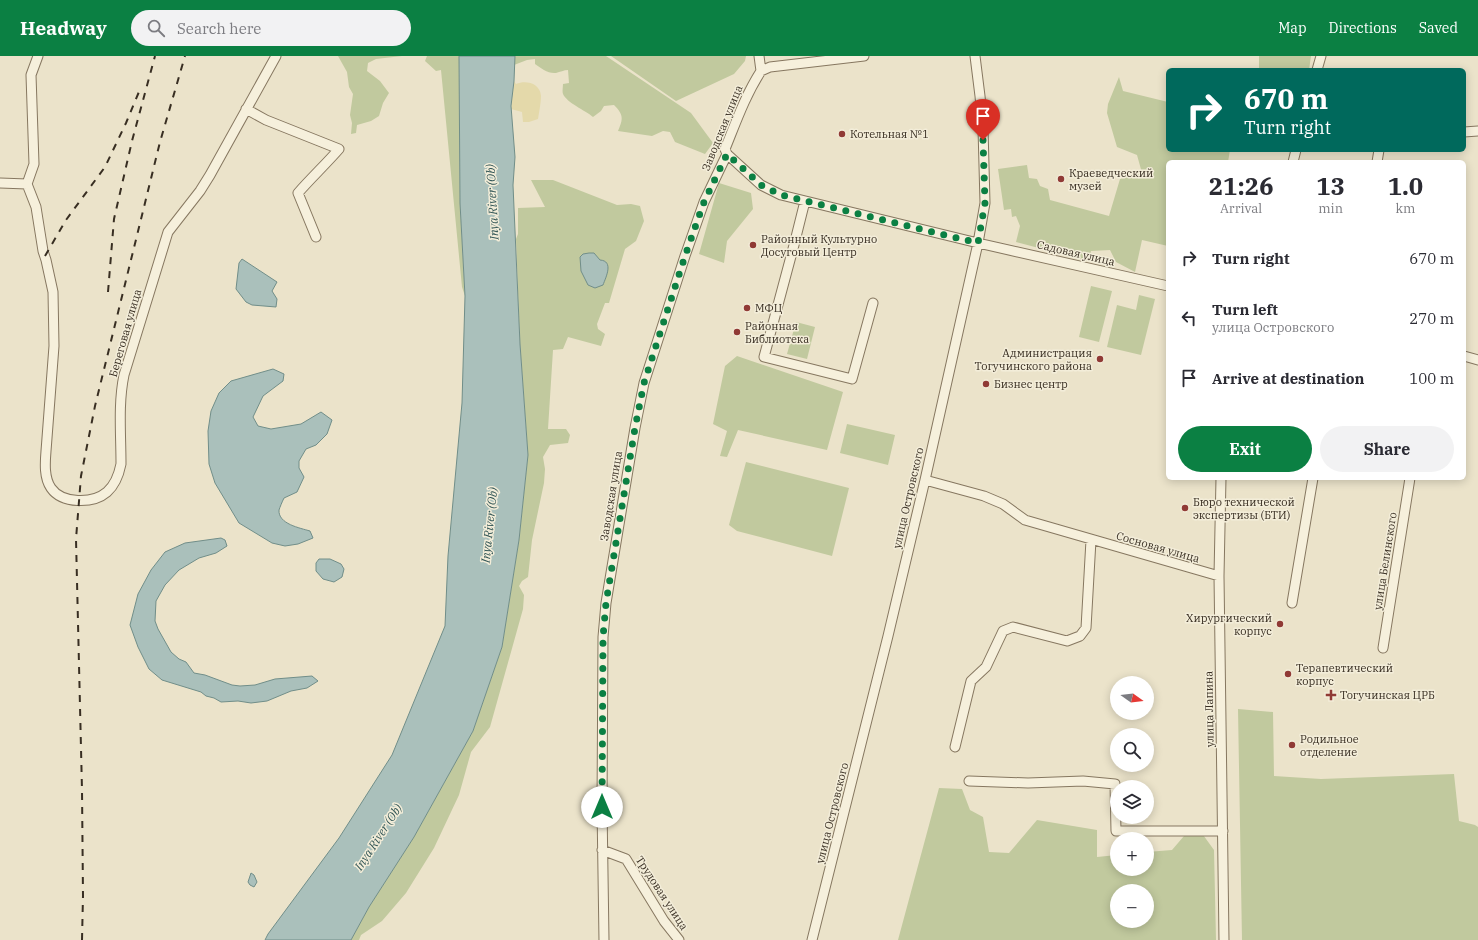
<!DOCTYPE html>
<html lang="en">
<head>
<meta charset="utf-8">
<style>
	:root { --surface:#fff; --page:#f2f2f3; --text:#2b2b33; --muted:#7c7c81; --accent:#0b8043 }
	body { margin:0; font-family:"IBM Plex Serif",serif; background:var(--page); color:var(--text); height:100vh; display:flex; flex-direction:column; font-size:15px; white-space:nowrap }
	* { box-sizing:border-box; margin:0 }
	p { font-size:13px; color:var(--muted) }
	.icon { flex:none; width:22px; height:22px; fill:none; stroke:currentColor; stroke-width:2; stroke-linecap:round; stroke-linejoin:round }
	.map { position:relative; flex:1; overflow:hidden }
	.drawer { position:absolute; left:1166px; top:104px; width:300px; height:320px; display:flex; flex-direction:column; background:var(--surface); border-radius:6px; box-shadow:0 2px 10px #0003 }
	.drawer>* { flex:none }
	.banner { position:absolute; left:1166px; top:12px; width:300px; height:84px; border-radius:6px; box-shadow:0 2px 10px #0003; background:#00695c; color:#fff; overflow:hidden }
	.needle { width:26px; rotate:104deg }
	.fabs { position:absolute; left:1110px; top:620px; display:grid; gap:8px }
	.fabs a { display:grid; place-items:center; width:44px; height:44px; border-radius:50%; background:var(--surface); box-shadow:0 2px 10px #0003; font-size:20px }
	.pin { position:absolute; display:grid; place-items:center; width:34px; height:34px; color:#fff; margin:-41px -17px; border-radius:50% 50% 50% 0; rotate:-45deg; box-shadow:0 0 4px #0007 }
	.pin .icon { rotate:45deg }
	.me { position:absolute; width:44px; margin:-22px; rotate:0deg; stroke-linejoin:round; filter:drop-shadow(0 0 3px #0008) }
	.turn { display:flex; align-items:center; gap:14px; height:84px; padding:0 12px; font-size:18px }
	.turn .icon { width:52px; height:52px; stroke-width:2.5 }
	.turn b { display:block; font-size:28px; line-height:34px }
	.eta { display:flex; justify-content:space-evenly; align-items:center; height:68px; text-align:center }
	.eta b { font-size:24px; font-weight:700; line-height:28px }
	.button { display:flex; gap:8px; margin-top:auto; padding:8px 12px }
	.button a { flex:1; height:46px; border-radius:24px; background:var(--accent); color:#fff; font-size:16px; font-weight:700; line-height:46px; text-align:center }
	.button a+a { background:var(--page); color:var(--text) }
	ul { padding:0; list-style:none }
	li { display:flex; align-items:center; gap:12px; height:60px; padding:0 12px }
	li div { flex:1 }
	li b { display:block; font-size:15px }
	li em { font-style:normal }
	header { display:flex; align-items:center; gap:24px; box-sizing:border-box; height:56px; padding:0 20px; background:var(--accent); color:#fff }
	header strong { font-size:19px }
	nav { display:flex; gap:22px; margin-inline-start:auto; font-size:14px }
	.search { width:280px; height:36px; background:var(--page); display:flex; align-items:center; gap:10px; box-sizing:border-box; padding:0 14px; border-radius:22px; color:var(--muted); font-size:15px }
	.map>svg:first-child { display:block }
	.green { fill:#c1c99e; fill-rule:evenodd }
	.sand { fill:#e4d9aa }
	.water { fill:#aac0bb; stroke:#718e89 }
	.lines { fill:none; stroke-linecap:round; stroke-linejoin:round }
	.minor-casing { stroke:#867760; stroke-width:11 }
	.minor { stroke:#f6f0dc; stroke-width:9 }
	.rail { stroke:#382e22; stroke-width:2; stroke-dasharray:7 7; stroke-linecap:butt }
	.route { stroke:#0b8043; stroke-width:7; stroke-dasharray:0 12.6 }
	.poi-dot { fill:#903a35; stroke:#f3edd9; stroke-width:1.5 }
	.labels { text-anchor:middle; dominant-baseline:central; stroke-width:3; stroke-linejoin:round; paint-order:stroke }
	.street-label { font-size:11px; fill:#382e22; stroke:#f3edd9 }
	.poi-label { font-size:11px; fill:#382e22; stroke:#f3edd9; text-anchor:start }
	.water-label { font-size:12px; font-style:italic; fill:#325656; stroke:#f3edd9 }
</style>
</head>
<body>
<header>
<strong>Headway</strong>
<div class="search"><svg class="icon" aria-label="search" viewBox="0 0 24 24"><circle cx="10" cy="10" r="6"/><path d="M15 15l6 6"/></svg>Search here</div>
<nav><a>Map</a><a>Directions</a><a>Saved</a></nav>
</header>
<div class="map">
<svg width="1478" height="884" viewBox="0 0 1478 884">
	<rect width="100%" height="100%" fill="#ebe3ca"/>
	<path class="green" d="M338 0H402L376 3 368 7 367 15 380 25 389 37 383 47 379 60 371 65 357 69 356 77 351 78 352 67 350 59 353 38 349 31 347 16Z
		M427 0H459L460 147 465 240 462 231 441 14 436 15 425 5Z
		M515 0H606L691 57 713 87 705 98 675 86 670 76 663 75 652 80 618 75C623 63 624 59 614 49L604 50 601 55 593 61C585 54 567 47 563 38 562 35 563 31 563 28L569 27 568 14C564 14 560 16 556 17 548 18 541 12 535 8V3L527 4 514 9Z
		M611 0H746L745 5 734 18 676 45Z
		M1259 0H1311L1309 14H1259Z
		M1119 21 1123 35 1168 46V94H1230L1228 106H1168V190L1142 184 1135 216 1116 206 1110 194 1091 195 1088 205 1016 186 1020 170 1016 160 1012 161 1011 153 1004 154 998 113 1027 109 1029 122 1037 123 1040 130 1048 133 1050 144 1109 160 1120 123 1142 117 1137 99 1117 91 1107 57 1108 48Z
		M531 124H553L617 149 631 148 640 150 644 165 636 185 625 193 609 247H605L597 268 598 273 605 278 601 290 568 281 563 293 553 294 548 373H566L570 379 568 387 550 389 543 401 545 413 544 427 532 484 528 521 522 525 519 530 524 539 523 553 490 671 471 696 459 739 434 792 406 837 382 865 361 879 359 884H351L369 851 414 781 473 675 502 591 519 484 528 399 520 288 516 183 518 178V152L545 151Z
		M719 127 751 137 753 153 727 185 724 207 699 198Z
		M1091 230 1112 235 1099 286 1079 281Z
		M1139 239 1155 243 1141 299 1107 291 1117 249 1136 254Z
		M796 266 815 271 807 303 787 298Z
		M737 300 843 336 827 394 738 374 727 401 720 400 727 375 713 368 725 310Z
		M847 368 895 379 888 409 840 397Z
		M746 406 849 432 832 500 737 475 729 469Z
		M1238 653 1273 656 1274 720 1321 723 1454 718 1459 765 1475 769 1478 771V884H1242Z
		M939 732 962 733 970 754 983 761 989 796 1009 797 1037 764 1097 774V801L1117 799V813H1147V796L1172 794 1184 780 1201 776 1214 794 1216 884H898ZM1117 835H1147V865H1117Z"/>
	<path class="sand" d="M514 25 516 28C526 24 540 27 541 40 541 47 539 56 538 63L529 66H523L522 56 511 53Z"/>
	<path class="water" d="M459 0H515L514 25 511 50 515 101 513 129 520 288 528 399 519 484 502 591 473 675 414 781 369 851 351 884H265L268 878 339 782 392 699 445 570 448 500 462 347 465 240 460 147Z
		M589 197H594L600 204C614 205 606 221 603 229L595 232 588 229 581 215 580 201 583 198Z
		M242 203 277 226 272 235 277 243 276 251 252 249 246 246 236 233 239 207Z
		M273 313 284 318 283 325 263 340 253 361 258 370 271 373 301 368 321 356 332 364 327 378 316 389 306 393 299 405V412L304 421 297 436 284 442C282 446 280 451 279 454 278 468 300 472 310 475L313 482 298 488 285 490 272 487 239 467 215 427 209 408 208 375 211 355 219 337 231 325Z
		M221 482 225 484 227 490 216 497 199 502 179 514 165 529 156 545 155 565 158 573 171 596 179 603 186 606 194 617 205 619 232 629 240 630 255 629 275 623 312 620 318 625 307 632 291 635 267 645 251 647 238 645 221 646 214 642 206 640 201 636 162 624 149 613 138 591 130 569 138 538 151 514 165 496 185 487Z
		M319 503H330L341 508 344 513 342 521 334 526 323 523 316 515V507Z
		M251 817 254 819 257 826 254 831 250 829 248 826Z"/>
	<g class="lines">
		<g class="minor-casing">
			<path id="minor" d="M1317 14 1321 0
				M761 15 770 11 864 0
				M246 53 266 64 339 93C326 108 311 122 298 137L316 181
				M1464 76 1478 75
				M727 98 761 129 781 139 978 187 1168 230
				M1293 106 1296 94
				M1377 106 1379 94
				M0 127 27 128 34 108 31 19 38 0
				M27 128 36 151 43 195 46 204 53 236 54 290 46 395C45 407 44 422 51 432 62 448 93 448 107 436 115 429 119 418 121 408 121 378 118 348 124 319L168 176 200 135 210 119 276 0
				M805 145 794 189 764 301 852 323 873 247
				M1464 300 1478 304
				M1221 422 1219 520 1224 884
				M925 424 984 440 1003 448 1025 464 1219 520
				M1292 547 1313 422
				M1383 592 1410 422
				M955 691 971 625 986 611 1003 575 1013 571 1067 585 1080 580 1086 572 1091 484
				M969 725 1028 727 1083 725 1115 728 1116 775H1223
				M602 794 626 803 664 865 679 884
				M604 884 602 751 603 581 606 547 635 372 644 327 685 200 704 146 727 98 725 93C736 66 745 40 761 15L759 0
				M812 884 888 580 925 424 978 187 985 147 983 72 980 40 975 0"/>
		</g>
		<use href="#minor" class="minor"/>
		<path class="rail" d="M45 200 66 164 105 111 126 67 141 31
			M108 236 114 163 132 85 155 0
			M82 884 83 840 82 734 76 483 81 420 95 350 160 86 185 0"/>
	</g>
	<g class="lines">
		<path class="route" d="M602 751 603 581 606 547 635 372 644 327 685 200 704 146 727 98 761 129 781 139 978 187 985 147 983 84"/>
	</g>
	<g class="poi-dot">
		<circle cx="842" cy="78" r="4"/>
		<circle cx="1061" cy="123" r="4"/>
		<circle cx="753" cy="189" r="4"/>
		<circle cx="747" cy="252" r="4"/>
		<circle cx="737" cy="276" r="4"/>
		<circle cx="1100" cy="303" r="4"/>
		<circle cx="986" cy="328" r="4"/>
		<circle cx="1185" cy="452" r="4"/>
		<circle cx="1280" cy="568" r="4"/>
		<circle cx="1288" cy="618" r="4"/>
		<path d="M1329 633h4v4h4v4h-4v4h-4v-4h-4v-4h4z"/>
		<circle cx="1292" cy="689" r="4"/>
	</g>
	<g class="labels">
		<g class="street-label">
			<text transform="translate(722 72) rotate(-68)">Заводская улица</text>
			<text transform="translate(1076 197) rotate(13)">Садовая улица</text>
			<text transform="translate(125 277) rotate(-74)">Береговая улица</text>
			<text transform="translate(611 440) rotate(-81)">Заводская улица</text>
			<text transform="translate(908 442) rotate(-77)">улица Островского</text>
			<text transform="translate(1158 491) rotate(16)">Сосновая улица</text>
			<text transform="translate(1385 505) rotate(-81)">улица Белинского</text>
			<text transform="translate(1209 653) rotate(-91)">улица Лапина</text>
			<text transform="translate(832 757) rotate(-76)">улица Островского</text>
			<text transform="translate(662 837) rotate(57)">Трудовая улица</text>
		</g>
		<g class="poi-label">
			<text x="850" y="78">Котельная №1</text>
			<text x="1069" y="117">Краеведческий<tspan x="1069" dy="13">музей</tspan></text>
			<text x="761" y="183">Районный Культурно<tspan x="761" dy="13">Досуговый Центр</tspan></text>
			<text x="755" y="252">МФЦ</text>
			<text x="745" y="270">Районная<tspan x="745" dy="13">Библиотека</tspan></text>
			<text x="1092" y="297" text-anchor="end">Администрация<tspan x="1092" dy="13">Тогучинского района</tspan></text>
			<text x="994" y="328">Бизнес центр</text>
			<text x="1193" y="446">Бюро технической<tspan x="1193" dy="13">экспертизы (БТИ)</tspan></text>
			<text x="1272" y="562" text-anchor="end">Хирургический<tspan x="1272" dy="13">корпус</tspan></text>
			<text x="1296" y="612">Терапевтический<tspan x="1296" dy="13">корпус</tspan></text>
			<text x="1340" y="639">Тогучинская ЦРБ</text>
			<text x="1300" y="683">Родильное<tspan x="1300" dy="13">отделение</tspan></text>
		</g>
		<g class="water-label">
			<text transform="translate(492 146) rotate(-93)">Inya River (Ob)</text>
			<text transform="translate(489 469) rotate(-84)">Inya River (Ob)</text>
			<text transform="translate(378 781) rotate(-57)">Inya River (Ob)</text>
		</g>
	</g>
</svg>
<div class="fabs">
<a><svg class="needle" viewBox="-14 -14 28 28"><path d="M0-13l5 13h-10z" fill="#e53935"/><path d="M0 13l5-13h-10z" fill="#7c7c81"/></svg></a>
<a><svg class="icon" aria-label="search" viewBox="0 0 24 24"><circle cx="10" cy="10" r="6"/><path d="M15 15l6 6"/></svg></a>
<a><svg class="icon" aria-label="layers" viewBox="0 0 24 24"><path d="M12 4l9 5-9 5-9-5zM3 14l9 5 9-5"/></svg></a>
<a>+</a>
<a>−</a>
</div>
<div class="pin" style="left:983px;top:84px;background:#d93025"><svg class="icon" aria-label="arrive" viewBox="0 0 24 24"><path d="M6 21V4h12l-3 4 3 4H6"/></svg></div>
<svg class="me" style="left:602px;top:751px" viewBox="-20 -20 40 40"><circle r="19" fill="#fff"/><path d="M0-13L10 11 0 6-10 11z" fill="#0b8043"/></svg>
<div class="banner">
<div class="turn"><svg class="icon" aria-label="right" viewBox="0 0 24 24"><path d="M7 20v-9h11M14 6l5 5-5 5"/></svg><div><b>670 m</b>Turn right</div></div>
</div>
<section class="drawer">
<div class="eta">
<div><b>21:26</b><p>Arrival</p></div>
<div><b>13</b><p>min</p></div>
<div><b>1.0</b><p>km</p></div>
</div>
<ul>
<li><svg class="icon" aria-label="right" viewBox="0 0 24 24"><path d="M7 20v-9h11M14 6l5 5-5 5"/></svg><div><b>Turn right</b></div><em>670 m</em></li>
<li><svg class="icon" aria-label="left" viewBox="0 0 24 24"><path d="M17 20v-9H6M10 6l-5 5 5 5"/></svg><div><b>Turn left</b><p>улица Островского</p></div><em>270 m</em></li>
<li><svg class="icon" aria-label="arrive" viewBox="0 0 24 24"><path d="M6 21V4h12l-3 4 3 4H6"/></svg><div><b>Arrive at destination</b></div><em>100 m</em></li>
</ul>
<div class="button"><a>Exit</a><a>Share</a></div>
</section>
</div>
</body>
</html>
